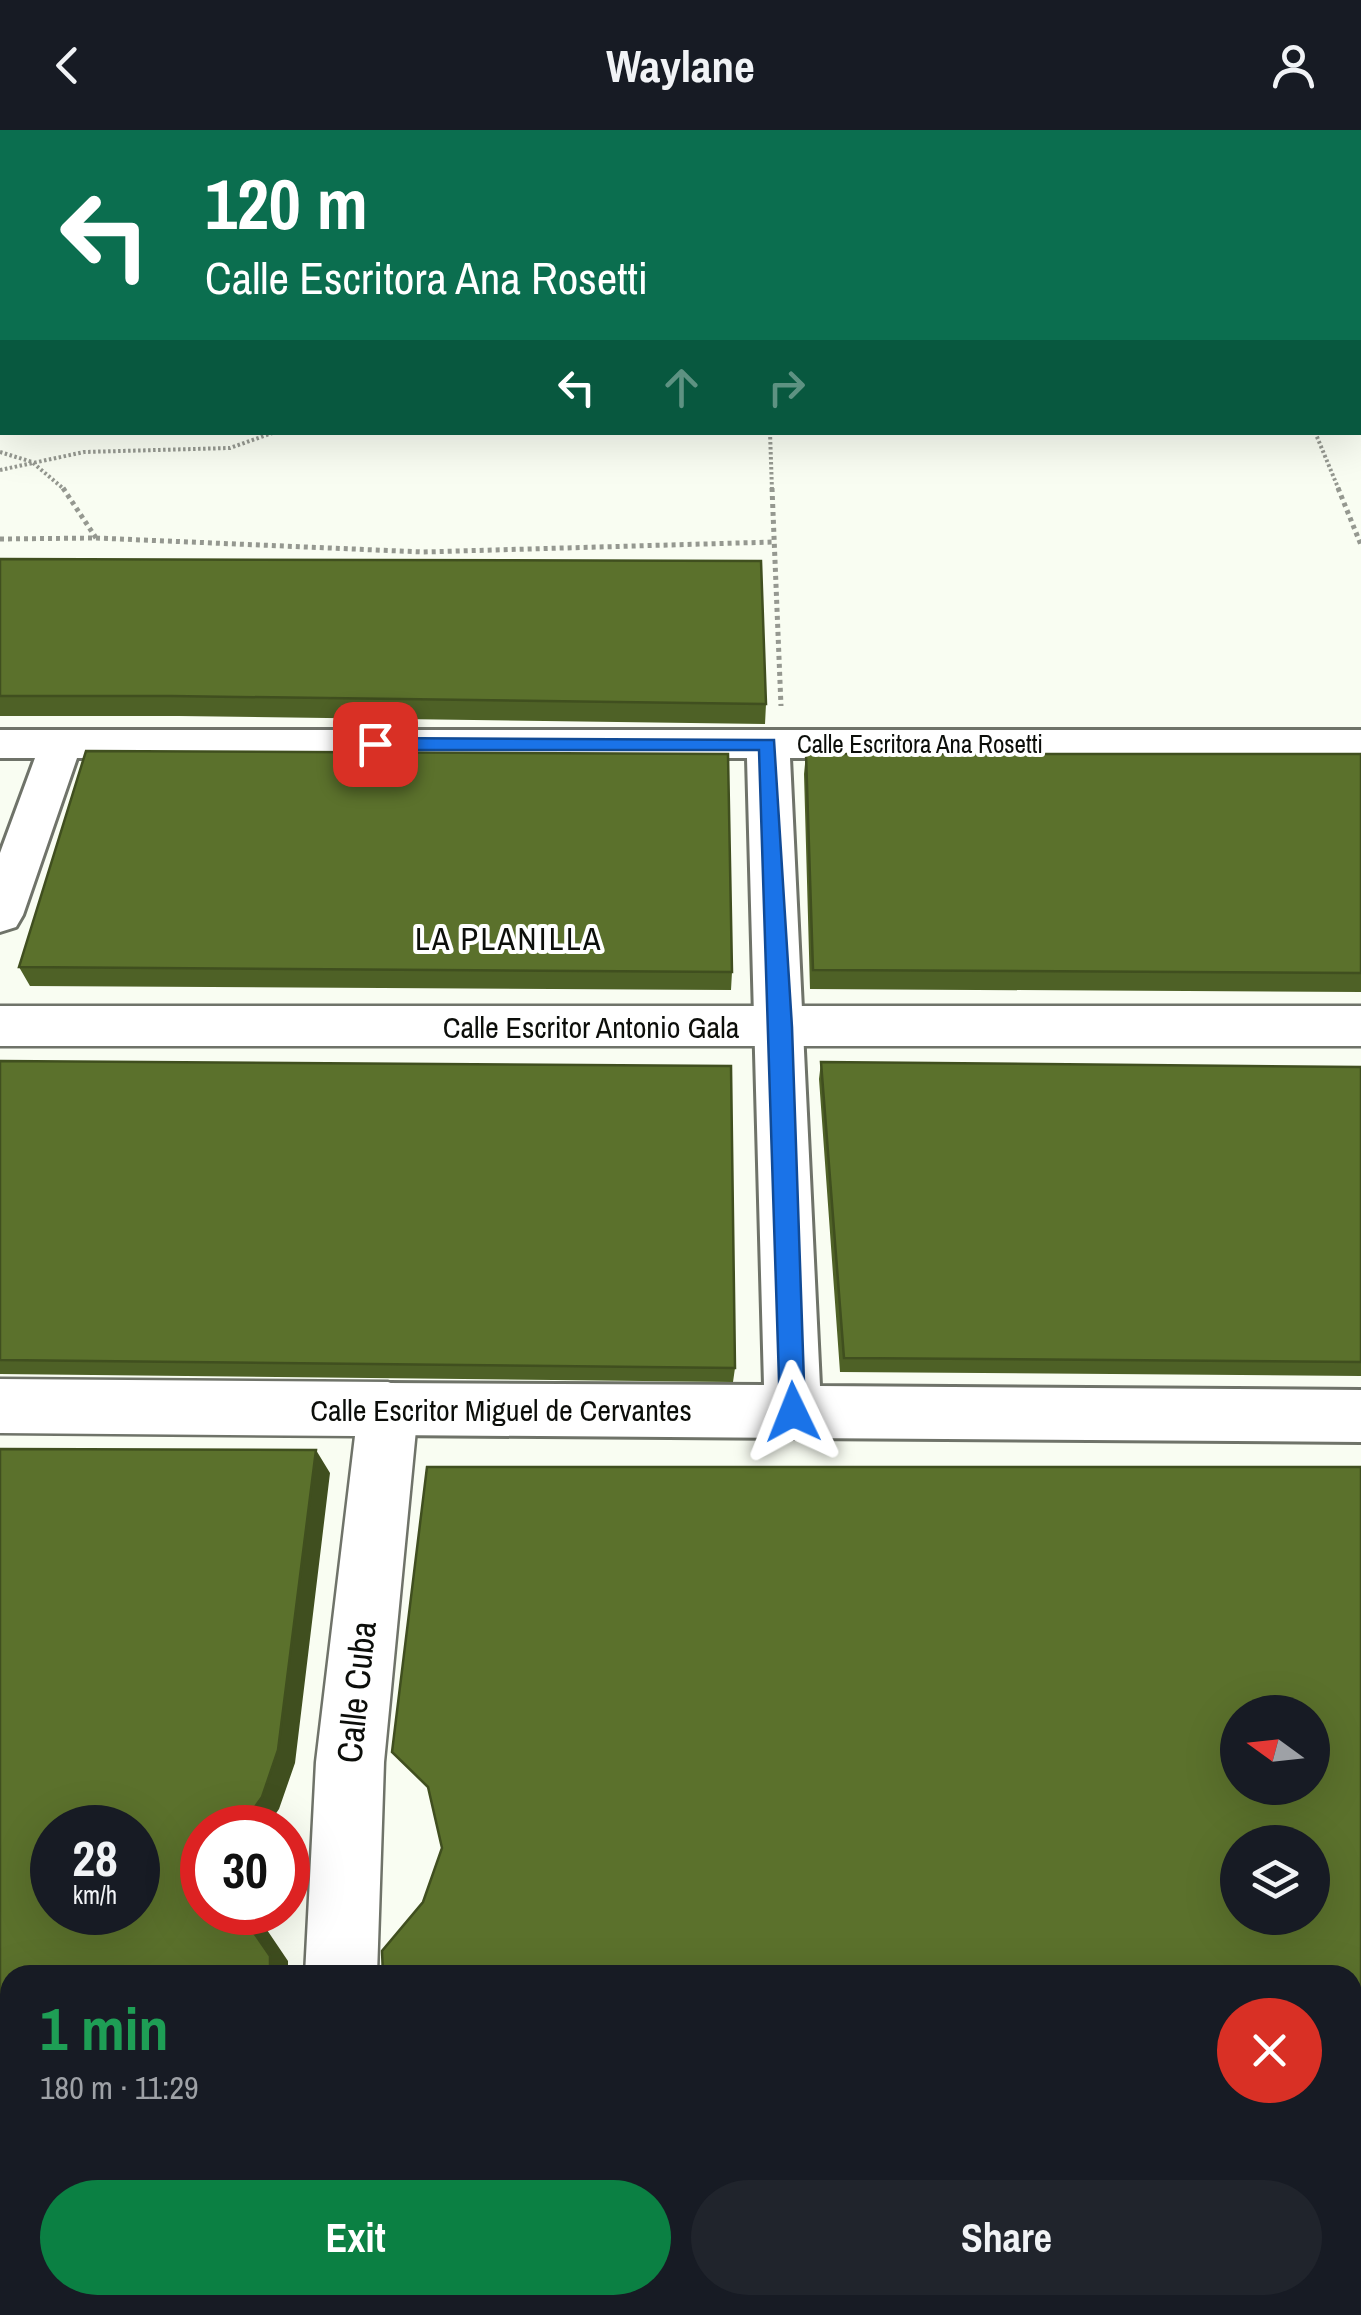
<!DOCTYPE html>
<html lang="en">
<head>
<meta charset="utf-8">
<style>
	:root { --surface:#171b24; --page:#20242c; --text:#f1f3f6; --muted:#9ea1a6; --accent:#0b8043 }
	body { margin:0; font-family:"Archivo Narrow",sans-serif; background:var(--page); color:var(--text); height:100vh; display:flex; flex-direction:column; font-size:38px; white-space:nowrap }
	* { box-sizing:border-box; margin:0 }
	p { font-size:32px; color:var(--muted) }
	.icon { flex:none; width:55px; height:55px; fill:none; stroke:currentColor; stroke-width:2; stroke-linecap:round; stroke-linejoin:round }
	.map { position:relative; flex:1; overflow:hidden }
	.side { position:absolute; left:0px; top:1835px; width:1362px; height:350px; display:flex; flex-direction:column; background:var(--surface); border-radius:30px 30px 0 0; box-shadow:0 10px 40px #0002 }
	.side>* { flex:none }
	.top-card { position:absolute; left:0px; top:0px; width:1362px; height:305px; box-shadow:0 10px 40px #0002; background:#0b6e4f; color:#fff; overflow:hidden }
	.needle { width:65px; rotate:285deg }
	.tools { position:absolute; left:1220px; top:1565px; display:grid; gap:20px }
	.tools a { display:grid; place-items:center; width:110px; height:110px; border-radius:50%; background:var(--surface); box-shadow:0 10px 40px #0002; font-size:50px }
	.speed { position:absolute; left:30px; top:1675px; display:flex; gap:20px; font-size:50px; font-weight:700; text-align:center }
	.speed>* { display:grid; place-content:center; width:130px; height:130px; border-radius:50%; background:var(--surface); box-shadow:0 10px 40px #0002; line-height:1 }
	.speed small { font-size:25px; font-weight:400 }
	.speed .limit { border:15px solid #d22; background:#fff; color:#111 }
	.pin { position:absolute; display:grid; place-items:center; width:85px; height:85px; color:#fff; margin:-42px; border-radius:20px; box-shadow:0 5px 15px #0006 }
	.me { position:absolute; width:110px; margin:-55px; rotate:358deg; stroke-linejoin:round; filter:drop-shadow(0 0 8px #0008) }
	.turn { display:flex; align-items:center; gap:35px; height:210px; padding:0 40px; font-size:45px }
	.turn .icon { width:130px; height:130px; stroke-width:2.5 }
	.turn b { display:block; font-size:70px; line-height:85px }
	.lanes { display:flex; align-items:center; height:95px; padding:0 40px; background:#0003; justify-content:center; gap:50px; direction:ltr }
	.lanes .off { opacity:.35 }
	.round { display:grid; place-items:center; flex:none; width:105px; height:105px; border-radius:52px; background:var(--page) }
	.headline { display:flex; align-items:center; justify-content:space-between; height:170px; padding:0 40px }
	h1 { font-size:60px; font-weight:700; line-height:75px; color:#1e9e55 }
	.primary-button { display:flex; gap:20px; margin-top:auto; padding:20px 40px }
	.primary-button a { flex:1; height:115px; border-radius:60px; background:var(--accent); color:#fff; font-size:40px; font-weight:700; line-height:115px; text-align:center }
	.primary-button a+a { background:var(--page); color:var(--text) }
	header { display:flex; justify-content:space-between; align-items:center; height:130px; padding:0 40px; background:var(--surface); font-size:45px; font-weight:700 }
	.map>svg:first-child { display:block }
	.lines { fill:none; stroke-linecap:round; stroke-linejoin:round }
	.minor-casing { stroke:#6f7369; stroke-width:6 }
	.tertiary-casing { stroke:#6f7369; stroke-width:5 }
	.primary-casing { stroke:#6f7369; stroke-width:5 }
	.path-far1 { stroke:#959890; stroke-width:4; stroke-dasharray:2.5 2.5; stroke-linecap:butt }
	.path { stroke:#959890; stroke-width:5; stroke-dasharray:4 4; stroke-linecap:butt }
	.minor { fill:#fff; fill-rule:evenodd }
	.tertiary { fill:#fff; fill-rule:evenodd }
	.primary { fill:#fff; fill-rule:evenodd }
	.wall { fill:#4e6126 }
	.shaded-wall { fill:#404f1f }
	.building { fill:#5b712c; stroke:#404f1f; stroke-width:2.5; fill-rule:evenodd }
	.route { fill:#1a73e8; stroke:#114b97; stroke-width:2.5 }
	.labels { text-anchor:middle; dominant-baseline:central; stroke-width:8; stroke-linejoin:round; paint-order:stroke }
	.far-street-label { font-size:25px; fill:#0c0e0a; stroke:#fff }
	.street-label { font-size:30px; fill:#0c0e0a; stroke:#fff }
	.neighbourhood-label { font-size:32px; letter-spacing:2.5px; fill:#0c0e0a; stroke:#fff }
	.near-street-label { font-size:35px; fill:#0c0e0a; stroke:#fff }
</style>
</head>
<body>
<header><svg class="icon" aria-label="back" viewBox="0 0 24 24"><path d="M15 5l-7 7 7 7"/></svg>Waylane<svg class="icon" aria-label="person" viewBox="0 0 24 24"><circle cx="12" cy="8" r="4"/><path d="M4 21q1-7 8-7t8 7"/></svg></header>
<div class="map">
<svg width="1361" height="2185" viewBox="0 0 1361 2185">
	<rect width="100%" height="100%" fill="#f9fdf2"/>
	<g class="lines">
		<g class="minor-casing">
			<path id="minor" d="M1360 179H1361V199H1360Z
				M0 600H1361V628H790L820 1256 1361 1260V1312L388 1305 368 1298 360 1279 368 1260 388 1253 764 1255 747 628H77L23 785 16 797 0 802V723L35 628H0Z"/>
		</g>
		<g class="tertiary-casing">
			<path id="tertiary" d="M0 876H1361V916H0Z
				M0 1249 388 1252 409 1260 418 1279 384 1632 377 1845H305L316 1632 355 1306 0 1303Z
				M1361 2105V2185H1350L1326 2175H1352V2106Z
				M304 2175H384V2185H304Z
				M1095 2175H1229L1225 2185H1091Z"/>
		</g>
		<g class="primary-casing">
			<path id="primary" d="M671 0H715L717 2H673Z
				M1360 83H1361V101H1360Z"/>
		</g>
		<path class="path-far1" d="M1128 0 1141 2
			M770 302 772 360
			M1315 302 1339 360
			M0 322 32 332 65 360
			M0 340 84 322 230 318 275 302"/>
		<path class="path" d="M63 358 96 408
			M772 358 781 576
			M1338 358 1361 415
			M0 409 96 408 423 422 774 412"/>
		<use href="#minor" class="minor"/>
		<use href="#tertiary" class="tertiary"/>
		<use href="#primary" class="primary"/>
	</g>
	<path class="wall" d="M0 429 766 574 765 594 179 586H0Z
		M806 624H1361V862L810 859 804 644Z
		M19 837 732 842 731 860 30 856Z
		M0 931 735 1238 733 1252 0 1244Z
		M821 932 1361 937V1246L840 1242 819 949Z"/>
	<path class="shaded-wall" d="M316 1320 330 1343 295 1633 279 1679 266 1698H240Z
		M242 1782H259L263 1794 288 1831V1845H270Z
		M260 2175H280V2185H260Z"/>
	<path class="building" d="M0 429 761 431 766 574 171 566H0Z
		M86 621 728 624 732 842 19 837Z
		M806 624H1361V843L813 840Z
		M0 931 731 936 735 1238 0 1230Z
		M821 932 1361 937V1232L844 1228Z
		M0 1319 316 1320 278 1620 262 1667 240 1698H202V1782H242L243 1787 270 1826V1845H10V2175H260V2185H0ZM52 1698H138V1782H52Z
		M427 1337H1361V2110L1352 2111V1845H383L382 1821 423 1772 442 1718 428 1657 392 1622ZM1238 1582H1312V1658H1238ZM1238 1712H1312V1788H1238Z
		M393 2175H973L913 2185H393Z"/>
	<path class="route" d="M375 608 774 610 792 897 805 1282 801 1290 793 1293 784 1290 780 1282 759 620H375L366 614Z"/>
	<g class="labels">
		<g class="far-street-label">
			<text x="920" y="614">Calle Escritora Ana Rosetti</text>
		</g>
		<g class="street-label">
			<text x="591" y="897">Calle Escritor Antonio Gala</text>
			<text x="501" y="1280">Calle Escritor Miguel de Cervantes</text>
		</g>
		<g class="neighbourhood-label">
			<text x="509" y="808">LA PLANILLA</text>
		</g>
		<g class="near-street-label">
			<text transform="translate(356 1562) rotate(-84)">Calle Cuba</text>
		</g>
	</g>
</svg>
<div class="tools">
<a><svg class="needle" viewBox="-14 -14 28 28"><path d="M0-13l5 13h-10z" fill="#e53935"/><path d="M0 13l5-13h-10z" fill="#9ea1a6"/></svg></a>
<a><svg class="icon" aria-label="layers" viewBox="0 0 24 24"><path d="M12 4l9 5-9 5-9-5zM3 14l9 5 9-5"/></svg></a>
</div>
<div class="speed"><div>28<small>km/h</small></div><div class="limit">30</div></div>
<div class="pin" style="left:375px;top:614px;background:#d93025"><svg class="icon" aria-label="arrive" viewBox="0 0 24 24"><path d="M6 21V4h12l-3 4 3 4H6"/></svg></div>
<svg class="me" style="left:793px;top:1282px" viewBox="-20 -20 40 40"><path d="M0-17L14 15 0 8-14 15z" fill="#1a73e8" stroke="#fff" stroke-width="4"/></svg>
<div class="top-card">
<div class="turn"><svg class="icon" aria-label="left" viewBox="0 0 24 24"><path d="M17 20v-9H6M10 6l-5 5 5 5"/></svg><div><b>120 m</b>Calle Escritora Ana Rosetti</div></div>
<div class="lanes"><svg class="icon" aria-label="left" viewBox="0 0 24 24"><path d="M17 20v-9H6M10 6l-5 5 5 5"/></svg><svg class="icon off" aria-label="ahead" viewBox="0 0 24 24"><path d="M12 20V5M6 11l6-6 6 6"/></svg><svg class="icon off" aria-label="right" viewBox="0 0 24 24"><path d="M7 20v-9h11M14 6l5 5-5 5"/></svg></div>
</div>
<section class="side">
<div class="headline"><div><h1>1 min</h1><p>180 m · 11:29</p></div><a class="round" style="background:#d93025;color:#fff"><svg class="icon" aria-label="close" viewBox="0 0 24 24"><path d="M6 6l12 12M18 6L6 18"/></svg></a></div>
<div class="primary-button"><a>Exit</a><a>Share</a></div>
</section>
</div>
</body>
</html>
